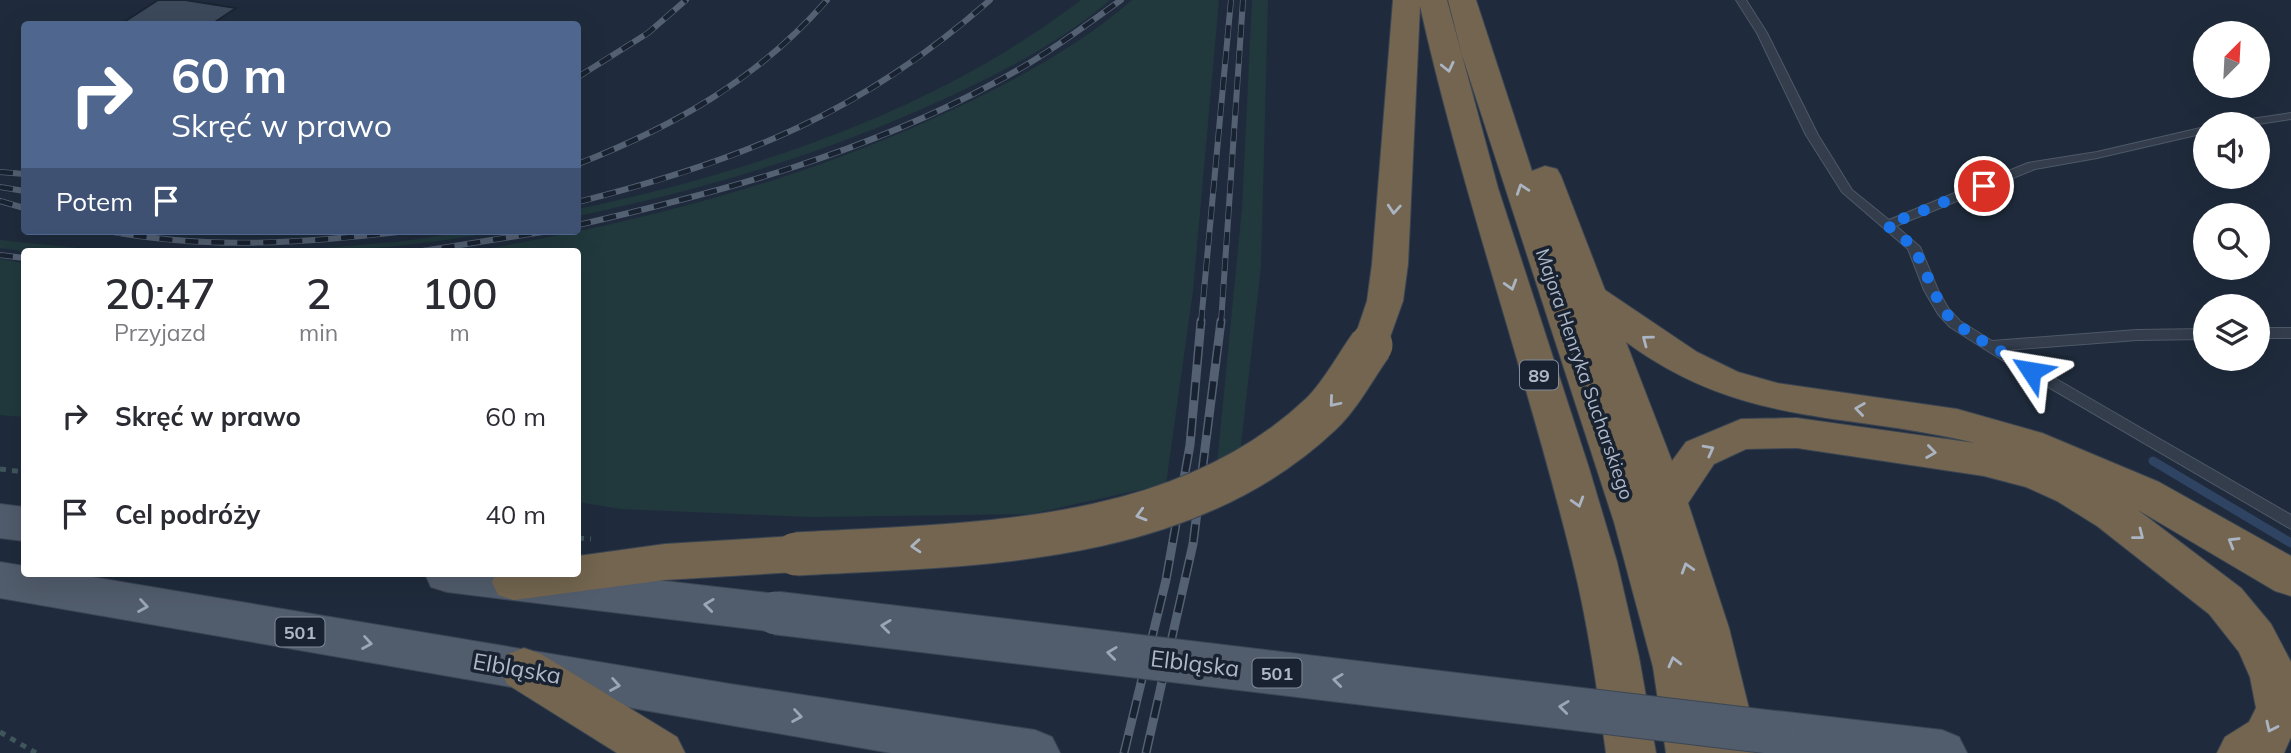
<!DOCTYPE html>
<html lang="pl">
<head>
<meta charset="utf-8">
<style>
	:root { --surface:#fff; --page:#f2f2f3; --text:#2b2b33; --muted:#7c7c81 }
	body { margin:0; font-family:Mulish,sans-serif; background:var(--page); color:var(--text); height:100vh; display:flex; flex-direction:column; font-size:26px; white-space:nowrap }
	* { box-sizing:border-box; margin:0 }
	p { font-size:23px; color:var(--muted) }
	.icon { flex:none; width:38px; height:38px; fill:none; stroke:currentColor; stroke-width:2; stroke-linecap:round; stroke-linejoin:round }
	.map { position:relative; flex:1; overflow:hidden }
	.side { position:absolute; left:21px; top:248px; width:560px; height:329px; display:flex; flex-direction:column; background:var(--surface); border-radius:7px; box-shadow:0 7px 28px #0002 }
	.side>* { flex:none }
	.banner { position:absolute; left:21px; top:21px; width:560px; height:214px; border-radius:7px; box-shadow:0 7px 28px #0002; background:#4f668f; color:#fff; overflow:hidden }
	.needle { width:46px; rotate:24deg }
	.buttons { position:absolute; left:2193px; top:21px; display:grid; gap:14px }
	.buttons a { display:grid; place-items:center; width:77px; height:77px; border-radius:50%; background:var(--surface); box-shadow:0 7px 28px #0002; font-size:35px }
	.pin { position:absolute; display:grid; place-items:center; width:60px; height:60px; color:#fff; margin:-30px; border:4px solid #fff; border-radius:50%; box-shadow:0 2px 7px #0007 }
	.me { position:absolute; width:77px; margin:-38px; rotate:303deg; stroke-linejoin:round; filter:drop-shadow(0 0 5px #0008) }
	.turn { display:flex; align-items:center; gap:24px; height:147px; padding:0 35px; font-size:32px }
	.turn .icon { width:91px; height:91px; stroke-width:2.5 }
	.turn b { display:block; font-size:49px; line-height:60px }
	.then { display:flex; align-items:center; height:66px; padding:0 35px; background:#0003; gap:14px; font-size:26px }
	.eta { display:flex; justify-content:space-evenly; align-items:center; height:119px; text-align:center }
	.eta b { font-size:42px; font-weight:600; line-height:49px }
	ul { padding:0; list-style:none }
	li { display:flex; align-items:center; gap:21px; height:98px; padding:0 35px }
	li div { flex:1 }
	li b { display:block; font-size:26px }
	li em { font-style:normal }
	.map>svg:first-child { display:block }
	.green { fill:#21393d }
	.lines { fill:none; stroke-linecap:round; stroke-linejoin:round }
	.stream { stroke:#2f4463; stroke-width:9 }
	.building { fill:#3b495b; stroke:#1b2432; stroke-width:2 }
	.lane-casing { stroke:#4e5866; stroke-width:2 }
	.primary-casing { stroke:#3c4655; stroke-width:2 }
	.highway-casing { stroke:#3b4553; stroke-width:2 }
	.path { stroke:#3f565a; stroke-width:5; stroke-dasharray:6 6; stroke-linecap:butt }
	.lane { fill:#333d4c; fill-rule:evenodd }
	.primary { fill:#515c6c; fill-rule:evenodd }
	.highway { fill:#73654f; fill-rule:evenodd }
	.rail-far1-casing { stroke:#546173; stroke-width:6 }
	.rail-casing { stroke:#546173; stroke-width:9 }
	.rail-far1 { stroke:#192230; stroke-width:4.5; stroke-dasharray:13; stroke-linecap:butt }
	.rail { stroke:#192230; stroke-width:6; stroke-dasharray:18; stroke-linecap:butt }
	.primary-bridge-casing { stroke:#3c4655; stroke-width:45; stroke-linecap:butt }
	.highway-bridge-casing { stroke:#3b4553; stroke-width:45; stroke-linecap:butt }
	.primary-bridge { stroke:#515c6c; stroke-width:43 }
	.highway-bridge { stroke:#73654f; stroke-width:43 }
	.oneway { stroke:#abb4c2 }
	.oneway2 { stroke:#9ba6b6 }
	.route { stroke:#1a73e8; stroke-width:12; stroke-dasharray:0 21.6 }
	.labels { text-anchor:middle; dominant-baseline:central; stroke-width:7; stroke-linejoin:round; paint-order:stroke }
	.shield { fill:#192230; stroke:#818b9a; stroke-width:2 }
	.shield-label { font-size:18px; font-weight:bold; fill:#aeb8c8 }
	.street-label { font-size:19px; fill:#aeb8c8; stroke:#192230 }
	.near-street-label { font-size:23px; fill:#aeb8c8; stroke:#192230 }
</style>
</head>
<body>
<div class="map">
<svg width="2291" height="753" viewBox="0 0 2291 753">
	<rect width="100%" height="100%" fill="#1f2b3c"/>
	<path class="green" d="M1081 0H1110C1066 38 1012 67 961 91 838 150 710 188 578 216V209C755 171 936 111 1081 0Z
		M1132 0H1219L1193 291 1166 484 1031 514 812 517 620 509 578 502V252H468C636 224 801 182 956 108 1018 79 1080 45 1132 0Z
		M1252 0H1268L1261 266 1240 454 1217 464 1242 208Z
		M472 231H499C426 245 354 252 280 252L404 241Z
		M0 240 108 251 198 252H30L0 248Z
		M0 259 24 263V417L0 415Z"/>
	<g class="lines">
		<path class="stream" d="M2153 461 2291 543"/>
	</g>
	<path class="building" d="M158 0H185L236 8 212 24H121Z"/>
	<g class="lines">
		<g class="lane-casing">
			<path id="lane" d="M1736 0H1746L1767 33 1818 135 1852 190 1889 220 2028 163 2097 152 2205 127V133L2097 158 2035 169 1896 226 1920 247 1938 290 1948 308 1960 321 1992 341 2137 330 2205 329V339L2137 340 2006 350 2291 515V529L2002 360 1950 327 1938 314 1924 290 1908 249 1842 192 1806 135 1757 33Z
				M2291 113V119L2258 124H2232L2238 121Z
				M2258 328H2291V338H2258Z"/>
		</g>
		<g class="primary-casing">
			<path id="primary" d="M0 504 24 507V541L0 538Z
				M0 562 24 566V574H74L730 684 1035 730 1052 737 1060 753H891L0 598Z
				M578 571 776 594 792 599 799 613 792 627 776 632 447 592 431 587 425 574H578Z
				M1778 711 1942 730 1959 737 1967 753H1772L1761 749 1754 733 1761 717Z"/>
		</g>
		<g class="highway-casing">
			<path id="highway" d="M1393 0H1447L1498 188 1589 468 1617 562 1639 657 1656 753H1606C1597 688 1588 623 1572 559 1526 373 1462 193 1420 6L1408 264 1403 301 1384 354 1371 358 1358 354 1352 345 1367 301 1372 264Z
				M1448 0H1476L1532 171 1545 166 1557 169 1561 176 1605 290 1697 352 1738 372 1777 383 1957 409 2042 433 2159 482 2291 556V596L2275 591 2138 510 2241 588 2271 624 2291 662V737L2284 753H2217L2225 737 2249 722 2256 708 2250 677 2239 652 2209 614 2097 526 2057 501 2026 487 1984 476 1797 448 1746 449 1714 464 1688 503 1729 628 1760 753H1666L1653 667 1614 522 1462 55ZM1626 342C1743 428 1844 411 1975 443L1797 418 1741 419 1686 442 1672 461Z
				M796 536 811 541 818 554 811 567 796 572 665 580 514 600 498 595 492 582 496 574H578V556L665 544Z
				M524 648 541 654 677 737 685 753H617L507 684 500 669 507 654Z"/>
		</g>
		<path class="path" d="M0 469 24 472
			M578 538 591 539
			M0 732 36 753"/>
		<use href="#lane" class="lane"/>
		<use href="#primary" class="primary"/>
		<use href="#highway" class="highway"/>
		<g class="rail-far1-casing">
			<path id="rail-far1" d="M578 77 648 33 686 0
				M578 164C675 126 758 79 827 0
				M0 172 24 174
				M0 187 24 191
				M0 201 24 208
				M578 202C741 161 862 113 990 0
				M578 225C722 192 865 153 996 82 1040 59 1081 29 1121 0
				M108 231C208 250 306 243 407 231
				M416 252 549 231
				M0 255 24 258
				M1201 323 1231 0
				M1221 323 1243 0"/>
		</g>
		<g class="rail-casing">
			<path id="rail" d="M1124 753 1166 580 1190 445 1201 321
				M1146 753 1193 544 1221 321"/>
		</g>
		<use href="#rail-far1" class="rail-far1"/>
		<use href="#rail" class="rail"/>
		<g class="primary-bridge-casing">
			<path id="primary-bridge" d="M776 613 1778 733"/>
		</g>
		<g class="highway-bridge-casing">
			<path id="highway-bridge" d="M796 554C976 544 1182 546 1321 414 1341 395 1355 367 1371 345"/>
		</g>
		<use href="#primary-bridge" class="primary-bridge"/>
		<use href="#highway-bridge" class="highway-bridge"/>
	</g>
	<defs><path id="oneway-chevron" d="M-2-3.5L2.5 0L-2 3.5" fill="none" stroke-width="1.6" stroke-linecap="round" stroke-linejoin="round" transform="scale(1.75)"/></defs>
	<g class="oneway">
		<use href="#oneway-chevron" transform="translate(1448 67) rotate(77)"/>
		<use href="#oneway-chevron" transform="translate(1522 189) rotate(-109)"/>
		<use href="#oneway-chevron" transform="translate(1394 209) rotate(94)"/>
		<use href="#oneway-chevron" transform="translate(1511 285) rotate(73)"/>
		<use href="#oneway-chevron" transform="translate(1647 340) rotate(-143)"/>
		<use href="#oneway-chevron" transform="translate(1334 402) rotate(130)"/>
		<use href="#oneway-chevron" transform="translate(1860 409) rotate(-172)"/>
		<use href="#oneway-chevron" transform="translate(1709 450) rotate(-28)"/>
		<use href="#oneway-chevron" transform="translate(1931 452) rotate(8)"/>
		<use href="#oneway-chevron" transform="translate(1578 502) rotate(73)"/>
		<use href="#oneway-chevron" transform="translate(1141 515) rotate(164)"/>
		<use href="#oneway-chevron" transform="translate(2139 535) rotate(38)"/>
		<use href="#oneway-chevron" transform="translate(2233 542) rotate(-149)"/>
		<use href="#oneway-chevron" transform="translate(916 546) rotate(176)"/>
		<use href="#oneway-chevron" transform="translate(1687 568) rotate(-107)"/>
		<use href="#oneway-chevron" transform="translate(1674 662) rotate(-104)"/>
		<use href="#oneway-chevron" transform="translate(2271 727) rotate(115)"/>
	</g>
	<g class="oneway2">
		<use href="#oneway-chevron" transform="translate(709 605) rotate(-173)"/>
		<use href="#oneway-chevron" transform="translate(143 606) rotate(9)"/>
		<use href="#oneway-chevron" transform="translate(886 626) rotate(-173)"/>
		<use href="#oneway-chevron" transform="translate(367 643) rotate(9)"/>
		<use href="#oneway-chevron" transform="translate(1112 653) rotate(-173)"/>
		<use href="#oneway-chevron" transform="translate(1338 680) rotate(-173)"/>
		<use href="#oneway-chevron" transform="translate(615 685) rotate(10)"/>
		<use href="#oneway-chevron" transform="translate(1564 707) rotate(-173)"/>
		<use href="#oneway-chevron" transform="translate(797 716) rotate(9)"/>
	</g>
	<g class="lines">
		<path class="route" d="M1984 186 1887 225 1914 247 1943 311 1972 336 1993 346 2031 371"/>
	</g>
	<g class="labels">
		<g class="shield">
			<rect x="1520" y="360.5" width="38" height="29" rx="5"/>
			<rect x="275.5" y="617.5" width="49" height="29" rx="5"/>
			<rect x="1252.5" y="658.5" width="49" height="29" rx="5"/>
		</g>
		<g class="shield-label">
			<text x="1539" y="375">89</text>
			<text x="300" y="632">501</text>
			<text x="1277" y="673">501</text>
		</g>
		<g class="street-label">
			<text transform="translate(1585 374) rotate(71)">Majora Henryka Sucharskiego</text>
		</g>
		<g class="near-street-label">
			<text transform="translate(1195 663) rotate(7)">Elbląska</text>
			<text transform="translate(517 668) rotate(10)">Elbląska</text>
		</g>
	</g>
</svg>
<div class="buttons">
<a><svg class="needle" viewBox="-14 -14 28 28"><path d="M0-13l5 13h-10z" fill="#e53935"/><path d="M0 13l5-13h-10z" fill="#7c7c81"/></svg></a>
<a><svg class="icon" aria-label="sound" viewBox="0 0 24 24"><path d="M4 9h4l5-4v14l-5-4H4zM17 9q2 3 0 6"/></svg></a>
<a><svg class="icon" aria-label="search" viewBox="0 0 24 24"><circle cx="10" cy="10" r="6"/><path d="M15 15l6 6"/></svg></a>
<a><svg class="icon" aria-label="layers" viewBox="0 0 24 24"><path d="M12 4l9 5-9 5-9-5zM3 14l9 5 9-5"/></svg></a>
</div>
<div class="pin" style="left:1984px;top:186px;background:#d93025"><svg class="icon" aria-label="arrive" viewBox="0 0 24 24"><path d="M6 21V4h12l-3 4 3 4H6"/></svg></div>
<svg class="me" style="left:2031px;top:371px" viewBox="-20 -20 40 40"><path d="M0-17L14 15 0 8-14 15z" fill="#1a73e8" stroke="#fff" stroke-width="4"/></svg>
<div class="banner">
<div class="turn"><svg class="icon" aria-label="right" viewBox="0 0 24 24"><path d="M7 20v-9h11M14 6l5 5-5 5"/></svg><div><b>60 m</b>Skręć w prawo</div></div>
<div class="then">Potem<svg class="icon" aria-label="arrive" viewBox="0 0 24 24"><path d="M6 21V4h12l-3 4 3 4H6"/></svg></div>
</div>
<section class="side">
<div class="eta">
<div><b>20:47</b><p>Przyjazd</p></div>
<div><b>2</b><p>min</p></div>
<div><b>100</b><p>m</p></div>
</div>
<ul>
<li><svg class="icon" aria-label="right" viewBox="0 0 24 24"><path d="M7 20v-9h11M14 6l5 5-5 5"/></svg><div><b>Skręć w prawo</b></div><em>60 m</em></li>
<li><svg class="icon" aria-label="arrive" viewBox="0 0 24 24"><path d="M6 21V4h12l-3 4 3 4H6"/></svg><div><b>Cel podróży</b></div><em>40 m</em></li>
</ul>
</section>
</div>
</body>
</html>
